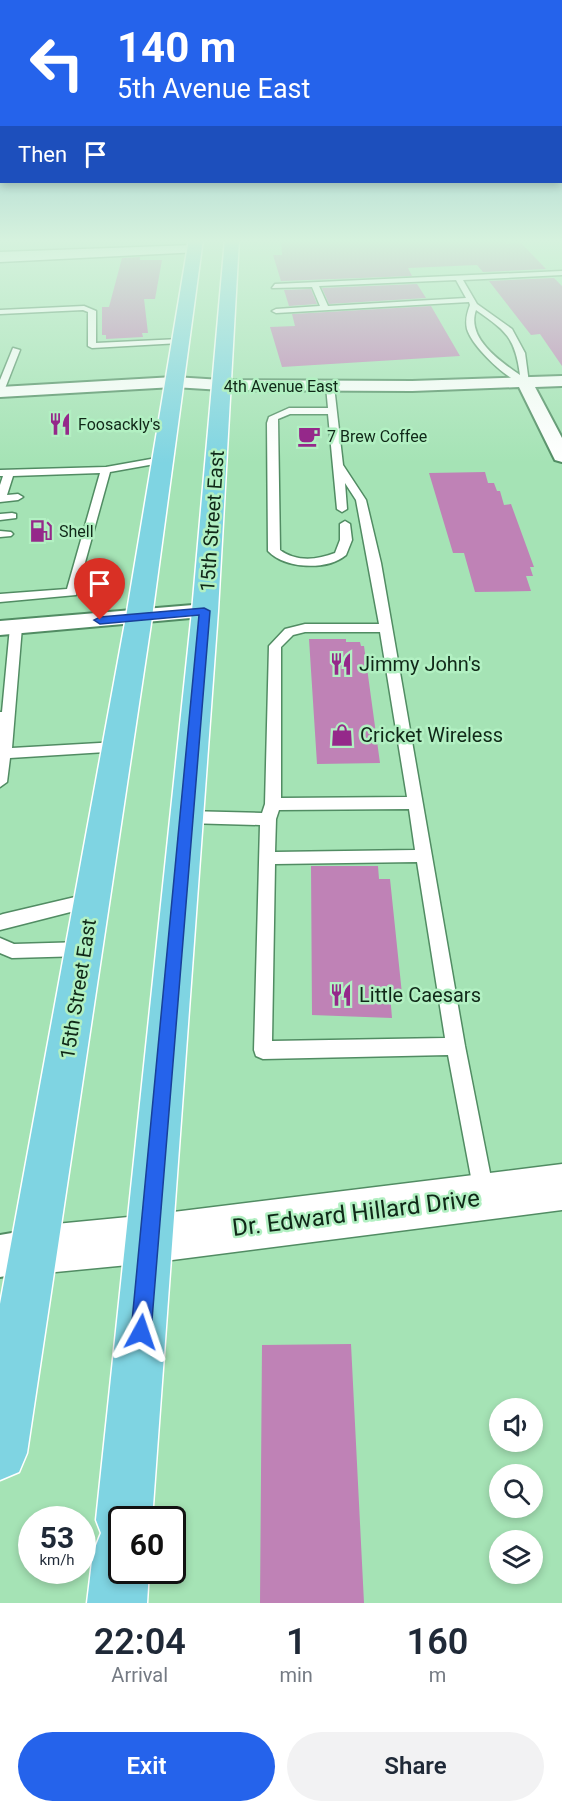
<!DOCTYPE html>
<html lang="en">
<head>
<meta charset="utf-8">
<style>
	:root { --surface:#fff; --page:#f2f2f3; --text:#1f2937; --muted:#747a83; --accent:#2563eb }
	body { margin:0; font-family:Roboto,sans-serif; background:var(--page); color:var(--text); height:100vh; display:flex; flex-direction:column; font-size:22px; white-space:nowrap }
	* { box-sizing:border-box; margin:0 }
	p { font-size:20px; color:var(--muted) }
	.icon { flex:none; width:33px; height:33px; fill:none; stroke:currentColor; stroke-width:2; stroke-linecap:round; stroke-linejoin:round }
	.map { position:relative; height:1603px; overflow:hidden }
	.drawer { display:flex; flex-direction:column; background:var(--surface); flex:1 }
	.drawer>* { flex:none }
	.top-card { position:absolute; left:0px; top:0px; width:562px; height:183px; box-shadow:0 3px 9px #0003; background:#2563eb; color:#fff; overflow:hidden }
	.tools { position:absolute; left:489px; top:1398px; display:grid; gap:12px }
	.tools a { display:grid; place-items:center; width:54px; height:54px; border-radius:50%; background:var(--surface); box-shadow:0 3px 9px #0003; font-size:30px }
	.speed { position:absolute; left:18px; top:1506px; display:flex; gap:12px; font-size:30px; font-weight:700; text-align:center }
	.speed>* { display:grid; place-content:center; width:78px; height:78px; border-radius:50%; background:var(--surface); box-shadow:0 3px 9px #0003; line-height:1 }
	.speed small { font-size:15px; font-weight:400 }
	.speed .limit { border:3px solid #111; border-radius:9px; background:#fff; color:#111 }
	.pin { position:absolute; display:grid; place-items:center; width:51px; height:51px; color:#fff; margin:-62px -26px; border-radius:50% 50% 50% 0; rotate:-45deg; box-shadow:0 0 6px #0007 }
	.pin .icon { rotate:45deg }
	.me { position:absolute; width:66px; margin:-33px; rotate:5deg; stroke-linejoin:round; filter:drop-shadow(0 0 4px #0008) }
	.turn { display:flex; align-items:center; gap:21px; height:126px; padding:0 18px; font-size:27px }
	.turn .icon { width:78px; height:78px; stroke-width:2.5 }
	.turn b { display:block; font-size:42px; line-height:51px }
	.then { display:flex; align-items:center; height:57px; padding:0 18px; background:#0003; gap:12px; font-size:22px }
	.eta { display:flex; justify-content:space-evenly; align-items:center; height:102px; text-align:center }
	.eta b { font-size:36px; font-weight:600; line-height:42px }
	.button { display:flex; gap:12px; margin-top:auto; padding:12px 18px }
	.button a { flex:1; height:69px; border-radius:36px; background:var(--accent); color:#fff; font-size:24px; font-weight:600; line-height:69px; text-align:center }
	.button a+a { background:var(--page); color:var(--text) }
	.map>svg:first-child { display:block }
	.building { fill:#bf82b6 }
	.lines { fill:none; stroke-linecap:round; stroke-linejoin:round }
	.lane-casing { stroke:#518c63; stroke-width:3 }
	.street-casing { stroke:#518c63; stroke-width:4 }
	.secondary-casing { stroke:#518c63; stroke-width:3 }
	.primary-casing { stroke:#fff; stroke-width:3 }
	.lane { fill:#fff; fill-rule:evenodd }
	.street { fill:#fff; fill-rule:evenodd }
	.secondary { fill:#fff; fill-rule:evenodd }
	.primary { fill:#7fd4e2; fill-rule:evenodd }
	.route { fill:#2563eb; stroke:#184099; stroke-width:1.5 }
	.labels { text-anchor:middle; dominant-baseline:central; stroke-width:5; stroke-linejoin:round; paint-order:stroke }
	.far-street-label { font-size:16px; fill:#102818; stroke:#b2f0c2 }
	.far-poi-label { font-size:16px; fill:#102818; stroke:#b2f0c2; text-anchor:start }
	.street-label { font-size:20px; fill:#102818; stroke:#b2f0c2 }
	.poi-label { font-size:20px; fill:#102818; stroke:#b2f0c2; text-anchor:start }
	.near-street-label { font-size:24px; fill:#102818; stroke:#b2f0c2 }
</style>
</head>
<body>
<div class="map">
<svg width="562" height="1603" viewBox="0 0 562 1603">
	<rect width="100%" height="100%" fill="#a5e3b5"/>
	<path class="building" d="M281 239H506V244L521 243 546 269 483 272 477 265 408 268 412 276 281 281 273 255H282Z
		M140 257V260H162L155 299H144L148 333H142L143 337 106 339V335H102V307H109L122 258Z
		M554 278 562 286V366L540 334 531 335 489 281Z
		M417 284 426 298 329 304 322 288Z
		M311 289 317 304 289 306 284 290Z
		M431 306 460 356 282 367 270 327 295 326 292 314Z
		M485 472 488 483H494L497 491H500L504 505 511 504 534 567H530L533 576H526L531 591 475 592 464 553H453L429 473Z
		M309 639H346V642H360L361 646H364L380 763 317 764Z
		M311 866H378L379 879H390L402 994H390L392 1018 312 1015Z
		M351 1344 364 1603H260L262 1345Z"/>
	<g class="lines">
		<g class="lane-casing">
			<path id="lane" d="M562 271V275L463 280 477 304 512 329 525 353 529 383 525 386C506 378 473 348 467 329 465 320 467 313 470 305L469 302 276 313 272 311 276 309 320 306 312 287 272 288 275 284ZM456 280 466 298 328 306 319 286ZM476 310C506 331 515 337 520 375 500 361 466 338 476 310Z
				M84 306 96 311V343L180 339 184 341 180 343 92 348 88 346V312L83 310 0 314V310Z
				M13 348 20 350 4 391 0 394V380Z
				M330 383 334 386 343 465 366 500 381 563 465 1046 494 1193 491 1200 484 1203 477 1200 474 1193 448 1055 263 1059 256 1056 254 1050 260 825 186 823 181 821 178 817 181 813 186 811 262 813 265 804 269 646 285 629 305 624H379L356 500 345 483 347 509 342 512 337 509 328 414H290L278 419 280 550C296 562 317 560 335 553L340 540V524L345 521 350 524 352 540 346 555C327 571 285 569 268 551L267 423 269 417 289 408H328L326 386ZM305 632H380L407 797 281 798V647L293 635ZM409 809 415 850 275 852 276 819 279 810ZM417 862 445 1038 272 1041 275 864Z
				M162 457 166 458V462L110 472 76 595 0 602V594L67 589 100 473 13 476 7 495 18 494 23 497 18 500 0 502V485L3 476H0V470L106 467Z
				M12 513 16 514V518L0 520V514Z
				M0 531 11 532 13 534 11 536 0 537Z
				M16 623 22 627 12 748 117 742 124 747 122 751 10 758 7 782 0 787V712H2L10 627Z
				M92 893 98 895 100 900 98 905 0 930V915L3 914Z
				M0 938 14 944 84 942 90 944 93 949 90 954 84 956 12 958 0 953Z"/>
		</g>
		<g class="street-casing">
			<path id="street" d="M562 376V386L535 387 562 438V462L555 460 553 456 519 387 412 391 222 390 174 387 0 397V387L174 377 222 380 412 381Z
				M205 604 213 606 217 611 213 616 0 635V621Z
				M35 1229 50 1235 56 1250 50 1265 35 1271 0 1277V1235Z"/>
		</g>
		<g class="secondary-casing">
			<path id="secondary" d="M194 245 199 246 201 249 199 252 0 262V252Z
				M562 1164V1210L149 1263 35 1274 18 1267 11 1250 18 1233 35 1226 149 1215Z"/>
		</g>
		<g class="primary-casing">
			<path id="primary" d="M189 239H203L152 617 27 1453 19 1472 0 1480V1304L126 617Z
				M225 239H239L218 611 152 1520H122V1570H149L147 1603H87L93 1553 101 1533 96 1520 192 611Z"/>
		</g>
		<use href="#lane" class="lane"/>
		<use href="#street" class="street"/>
		<use href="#secondary" class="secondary"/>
		<use href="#primary" class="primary"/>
	</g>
	<linearGradient id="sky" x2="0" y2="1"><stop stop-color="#77b4c0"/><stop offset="0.52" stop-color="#d6f2de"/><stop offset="1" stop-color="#d6f2de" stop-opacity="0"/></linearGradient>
	<rect width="562" height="463" fill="url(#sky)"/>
	<path class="route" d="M204 608 210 611 151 1332 148 1340 141 1343 134 1340 131 1332 199 615 100 624 94 620 100 617Z"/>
	<defs>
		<g id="restaurant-bare" transform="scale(1.8)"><path d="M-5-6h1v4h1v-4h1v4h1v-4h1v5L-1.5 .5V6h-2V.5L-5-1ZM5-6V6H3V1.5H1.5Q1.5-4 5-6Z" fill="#95288a" stroke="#b2f0c2" stroke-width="2.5" paint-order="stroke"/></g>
		<g id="cafe-bare" transform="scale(1.8)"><path d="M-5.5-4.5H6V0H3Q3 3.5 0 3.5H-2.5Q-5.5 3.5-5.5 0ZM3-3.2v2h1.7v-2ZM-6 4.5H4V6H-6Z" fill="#95288a" stroke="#b2f0c2" stroke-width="2.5" paint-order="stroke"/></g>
		<g id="fuel-bare" transform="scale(1.8)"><path d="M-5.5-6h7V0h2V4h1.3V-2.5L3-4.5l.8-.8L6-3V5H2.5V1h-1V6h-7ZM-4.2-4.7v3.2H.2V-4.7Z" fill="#95288a" stroke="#b2f0c2" stroke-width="2.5" paint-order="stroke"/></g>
		<g id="shop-bare" transform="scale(1.8)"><path d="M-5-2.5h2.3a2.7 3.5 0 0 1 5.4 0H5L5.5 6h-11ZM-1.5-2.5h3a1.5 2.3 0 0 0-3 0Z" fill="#95288a" stroke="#b2f0c2" stroke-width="2.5" paint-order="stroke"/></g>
	</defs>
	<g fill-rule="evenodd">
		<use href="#restaurant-bare" x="60" y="424"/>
		<use href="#cafe-bare" x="309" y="436"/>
		<use href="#fuel-bare" x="41" y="531"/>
		<use href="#restaurant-bare" x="341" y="664"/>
		<use href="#shop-bare" x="342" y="735"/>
		<use href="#restaurant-bare" x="341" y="995"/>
	</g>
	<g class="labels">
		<g class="far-street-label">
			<text x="281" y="386">4th Avenue East</text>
		</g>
		<g class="far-poi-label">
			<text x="78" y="424">Foosackly's</text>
			<text x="327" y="436">7 Brew Coffee</text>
			<text x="59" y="531">Shell</text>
		</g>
		<g class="street-label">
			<text transform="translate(212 521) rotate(-86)">15th Street East</text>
			<text transform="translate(78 989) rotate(-81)">15th Street East</text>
		</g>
		<g class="poi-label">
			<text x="359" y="664">Jimmy John's</text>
			<text x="360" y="735">Cricket Wireless</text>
			<text x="359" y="995">Little Caesars</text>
		</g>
		<g class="near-street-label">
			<text transform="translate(356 1213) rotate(-7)">Dr. Edward Hillard Drive</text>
		</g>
	</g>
</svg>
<div class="tools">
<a><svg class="icon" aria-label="sound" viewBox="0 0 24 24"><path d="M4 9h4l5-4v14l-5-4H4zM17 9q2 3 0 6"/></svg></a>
<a><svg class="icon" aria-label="search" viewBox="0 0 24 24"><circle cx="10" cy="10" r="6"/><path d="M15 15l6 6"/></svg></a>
<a><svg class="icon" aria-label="layers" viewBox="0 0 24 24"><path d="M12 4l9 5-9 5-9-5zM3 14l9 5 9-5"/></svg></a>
</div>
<div class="speed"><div>53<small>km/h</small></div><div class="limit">60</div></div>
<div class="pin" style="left:100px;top:620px;background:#d93025"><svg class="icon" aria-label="arrive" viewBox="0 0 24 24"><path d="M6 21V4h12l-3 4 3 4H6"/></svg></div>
<svg class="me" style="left:141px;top:1332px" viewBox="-20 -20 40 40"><path d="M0-17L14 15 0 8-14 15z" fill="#2563eb" stroke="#fff" stroke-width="4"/></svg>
<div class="top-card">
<div class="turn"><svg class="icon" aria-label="left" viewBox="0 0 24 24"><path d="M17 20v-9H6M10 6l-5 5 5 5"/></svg><div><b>140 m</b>5th Avenue East</div></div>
<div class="then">Then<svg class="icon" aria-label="arrive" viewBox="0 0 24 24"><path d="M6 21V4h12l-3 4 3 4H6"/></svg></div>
</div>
</div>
<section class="drawer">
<div class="eta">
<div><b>22:04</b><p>Arrival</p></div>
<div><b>1</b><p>min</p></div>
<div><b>160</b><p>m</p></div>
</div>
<div class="button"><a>Exit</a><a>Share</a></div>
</section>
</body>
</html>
